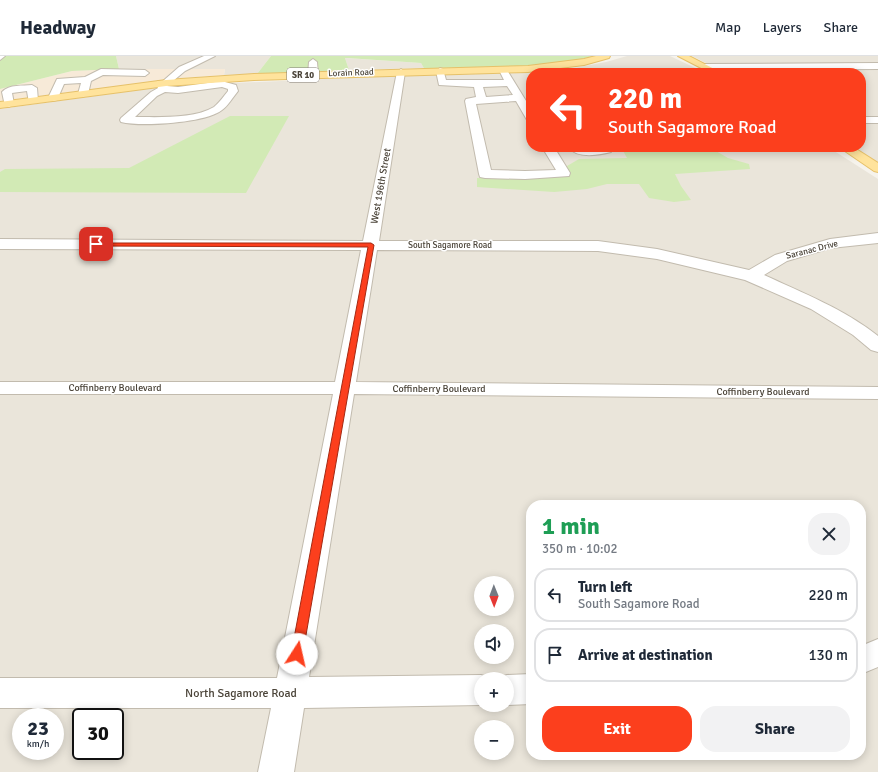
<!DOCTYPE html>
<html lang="en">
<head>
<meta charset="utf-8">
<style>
	:root { --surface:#fff; --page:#f2f2f3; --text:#1f2937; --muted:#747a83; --line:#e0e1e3; --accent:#fc3f1d }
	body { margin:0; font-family:Signika,sans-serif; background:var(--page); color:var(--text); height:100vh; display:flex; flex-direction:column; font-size:15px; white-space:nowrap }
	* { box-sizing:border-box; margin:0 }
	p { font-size:13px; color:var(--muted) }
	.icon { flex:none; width:22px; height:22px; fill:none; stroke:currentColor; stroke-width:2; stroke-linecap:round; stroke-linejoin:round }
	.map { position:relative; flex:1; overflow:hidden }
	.sheet { position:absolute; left:526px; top:444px; width:340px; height:260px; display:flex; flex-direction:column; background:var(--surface); border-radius:16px; box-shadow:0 2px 10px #0003 }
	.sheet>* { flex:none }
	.top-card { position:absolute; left:526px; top:12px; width:340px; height:84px; border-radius:16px; box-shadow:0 2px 10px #0003; background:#fc3f1d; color:#fff; overflow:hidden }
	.needle { width:26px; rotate:179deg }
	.fabs { position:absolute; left:474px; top:520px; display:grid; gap:8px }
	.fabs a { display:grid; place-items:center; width:40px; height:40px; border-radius:50%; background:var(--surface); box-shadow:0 2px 10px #0003; font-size:20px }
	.speed { position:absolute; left:12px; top:652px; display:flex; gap:8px; font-size:20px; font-weight:700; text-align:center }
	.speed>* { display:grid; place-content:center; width:52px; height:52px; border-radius:50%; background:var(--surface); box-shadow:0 2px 10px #0003; line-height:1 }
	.speed small { font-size:10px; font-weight:400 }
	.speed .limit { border:2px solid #111; border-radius:6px; background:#fff; color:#111 }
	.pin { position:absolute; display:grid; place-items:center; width:34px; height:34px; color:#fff; margin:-17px; border-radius:8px; box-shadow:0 2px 6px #0006 }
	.me { position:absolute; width:44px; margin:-22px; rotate:10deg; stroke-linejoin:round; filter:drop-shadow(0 0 3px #0008) }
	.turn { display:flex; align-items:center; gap:14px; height:84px; padding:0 16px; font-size:18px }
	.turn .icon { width:52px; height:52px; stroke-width:2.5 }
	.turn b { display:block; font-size:28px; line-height:34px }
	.round { display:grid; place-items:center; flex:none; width:42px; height:42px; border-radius:16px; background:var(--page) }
	.headline { display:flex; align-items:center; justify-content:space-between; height:68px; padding:0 16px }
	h1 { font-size:24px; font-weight:700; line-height:30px; color:#1e9e55 }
	.button { display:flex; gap:8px; margin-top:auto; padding:8px 16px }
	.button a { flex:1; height:46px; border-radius:16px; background:var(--accent); color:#fff; font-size:16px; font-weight:700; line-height:46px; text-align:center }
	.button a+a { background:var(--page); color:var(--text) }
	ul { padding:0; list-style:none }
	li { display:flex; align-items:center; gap:12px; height:54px; margin:0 8px 6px; padding:0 8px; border:2px solid var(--line); border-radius:16px }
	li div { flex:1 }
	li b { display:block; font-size:15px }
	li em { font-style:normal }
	header { display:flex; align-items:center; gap:24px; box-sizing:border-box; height:56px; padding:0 20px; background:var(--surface); border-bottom:1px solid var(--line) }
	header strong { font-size:19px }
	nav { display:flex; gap:22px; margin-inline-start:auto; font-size:14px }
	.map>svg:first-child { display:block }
	.residential { fill:#eae5da; fill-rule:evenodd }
	.commercial { fill:#f7ead8 }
	.green { fill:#d2eab5 }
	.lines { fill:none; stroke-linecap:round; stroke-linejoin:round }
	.minor-casing { stroke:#c2bbae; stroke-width:2 }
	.major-casing { stroke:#e6c16a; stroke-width:2 }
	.minor { fill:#fff; fill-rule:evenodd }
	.major { fill:#ffe39c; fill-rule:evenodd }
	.route { fill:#fc3f1d; stroke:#a42913 }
	.labels { text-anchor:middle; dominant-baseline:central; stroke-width:3; stroke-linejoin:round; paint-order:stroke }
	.far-street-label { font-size:9px; fill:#4b4439; stroke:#fff }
	.shield { fill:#fff; stroke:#817c74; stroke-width:1 }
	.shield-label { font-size:9px; font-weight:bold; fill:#4b4439 }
	.street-label { font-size:10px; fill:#4b4439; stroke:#fff }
	.near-street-label { font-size:12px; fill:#4b4439; stroke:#fff }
</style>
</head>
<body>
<header>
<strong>Headway</strong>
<nav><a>Map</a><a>Layers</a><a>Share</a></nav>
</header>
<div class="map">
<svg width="878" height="716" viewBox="0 0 878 716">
	<rect width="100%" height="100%" fill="#f6f3ec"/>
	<path class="residential" d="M116 0H271L257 18 224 19 225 13H119Z
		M627 0H670L706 17H531V91H828L878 123V716H0V53L168 30 391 20 523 17 574 12 606 6ZM531 449H861V699H531ZM481 527H507V553H481ZM481 575H507V601H481ZM481 623H507V649H481ZM21 661H55V695H21ZM81 661H115V695H81ZM481 671H507V697H481Z
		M692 0H878V107L853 91H861V17H726Z
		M345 2 421 7 424 12 349 14Z"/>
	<path class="commercial" d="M119 13H225L224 19 182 22 0 45V33L72 15Z"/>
	<path class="green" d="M0 0H116L119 13 72 15 0 33Z
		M271 0H597L560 9 425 14 421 7 347 2H345L349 14 257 18Z
		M230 60H289L246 137 0 136V116L5 113 129 112Z
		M621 91H709L728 102 749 108 750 113 675 118 681 130 691 144 674 146 649 142 639 128H607L587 133 554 136 477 131V122L565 121 567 110 579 103 627 102Z"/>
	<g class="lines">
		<g class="minor-casing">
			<path id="minor" d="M0 0H5L0 4Z
				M204 0H215L185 15 167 30 178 31 215 26 212 23 214 21H220L225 26 236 29 238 35C233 41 228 50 222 54 206 67 141 71 121 66L120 64 121 62 151 36 158 32 156 27 158 25H163L179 11ZM222 31 228 33V35C224 40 219 47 214 51 194 63 158 61 135 61L157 40 165 36 178 37Z
				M313 3 317 6 318 19 313 22 308 19 309 6Z
				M878 7V13L705 14 701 11 705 8Z
				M548 8 560 17H550L544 11Z
				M503 11 507 14 531 53V65L527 64 516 45 476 48 491 114 525 115 556 114 542 91H554L570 117 569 120 525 123 485 122 480 121 479 118 465 45 466 43 476 41 474 31 439 29 436 15 440 12 443 13 446 24H504L499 14ZM507 30 513 39 486 41 483 31Z
				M101 13 145 14 149 17 145 20 103 19 91 25 88 38 83 41 78 38 81 27 64 28 57 44 53 45 48 42 57 23 85 21Z
				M401 13 405 16 379 185H598L657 193 749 214 775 199 830 183 878 177V187L831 192 787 205 764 219C803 237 844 253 878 280V296L871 294 853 279 811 253 745 224 657 203 598 195 377 194 356 326 878 331V343L354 338 309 621 481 619 492 623H481V649L304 652 294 716H258L271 652H0V622H277L333 338H0V326H335L361 194 0 193V183L363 185 397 16Z
				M32 29 37 32 38 45 37 47H29L27 35 12 37 14 48 9 51 5 50 2 36C9 28 23 30 32 29Z
				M861 61H878V67H861Z
				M568 91H612L613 93 611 96C599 99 577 103 568 91Z
				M878 583V611L861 618V590Z
				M531 618V648L507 649V623H496L507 619Z"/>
		</g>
		<g class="major-casing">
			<path id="major" d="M596 0H610L609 2 584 9 528 16 254 24 166 30 0 52V46L166 24 254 18 528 10 584 3Z
				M678 0H689L722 17H711Z
				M839 91H853L878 107V116L874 115Z"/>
		</g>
		<use href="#minor" class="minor"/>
		<use href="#major" class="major"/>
	</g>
	<path class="route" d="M93 187H371L374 189 302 602 297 604 293 602 291 598 368 191 96 190H93Z"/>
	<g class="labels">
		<g class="far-street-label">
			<text transform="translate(351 17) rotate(-2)">Lorain Road</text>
			<text x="450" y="189">South Sagamore Road</text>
			<text transform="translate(812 194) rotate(-14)">Saranac Drive</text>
		</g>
		<rect class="shield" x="287" y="12" width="32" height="14" rx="3"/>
		<g class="shield-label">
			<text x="303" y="19">SR 10</text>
		</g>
		<g class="street-label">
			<text transform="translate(381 130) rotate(-80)">West 196th Street</text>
			<text x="115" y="332">Coffinberry Boulevard</text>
			<text x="439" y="333">Coffinberry Boulevard</text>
			<text x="763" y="336">Coffinberry Boulevard</text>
		</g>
		<g class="near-street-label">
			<text x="241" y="637">North Sagamore Road</text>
		</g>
	</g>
</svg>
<div class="fabs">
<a><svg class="needle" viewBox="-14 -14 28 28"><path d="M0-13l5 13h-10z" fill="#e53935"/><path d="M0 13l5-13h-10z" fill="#747a83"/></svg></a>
<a><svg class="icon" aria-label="sound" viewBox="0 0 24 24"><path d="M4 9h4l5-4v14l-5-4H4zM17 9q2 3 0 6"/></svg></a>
<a>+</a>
<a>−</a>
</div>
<div class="speed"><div>23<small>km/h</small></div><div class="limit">30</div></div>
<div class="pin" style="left:96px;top:188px;background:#d93025"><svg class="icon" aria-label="arrive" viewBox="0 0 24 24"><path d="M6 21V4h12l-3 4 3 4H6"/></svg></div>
<svg class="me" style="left:297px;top:598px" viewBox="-20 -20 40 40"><circle r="19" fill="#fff"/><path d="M0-13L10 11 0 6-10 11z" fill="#fc3f1d"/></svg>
<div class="top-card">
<div class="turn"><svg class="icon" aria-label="left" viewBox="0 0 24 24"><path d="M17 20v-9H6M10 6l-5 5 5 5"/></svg><div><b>220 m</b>South Sagamore Road</div></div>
</div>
<section class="sheet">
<div class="headline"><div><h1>1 min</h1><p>350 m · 10:02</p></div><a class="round"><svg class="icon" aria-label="close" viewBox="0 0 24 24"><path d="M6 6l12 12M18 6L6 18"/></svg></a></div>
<ul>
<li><svg class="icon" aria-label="left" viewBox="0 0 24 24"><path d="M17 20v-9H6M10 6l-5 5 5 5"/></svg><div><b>Turn left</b><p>South Sagamore Road</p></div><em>220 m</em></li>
<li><svg class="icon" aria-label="arrive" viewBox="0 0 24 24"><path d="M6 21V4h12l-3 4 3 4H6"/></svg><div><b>Arrive at destination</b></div><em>130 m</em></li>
</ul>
<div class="button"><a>Exit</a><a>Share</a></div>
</section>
</div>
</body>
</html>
